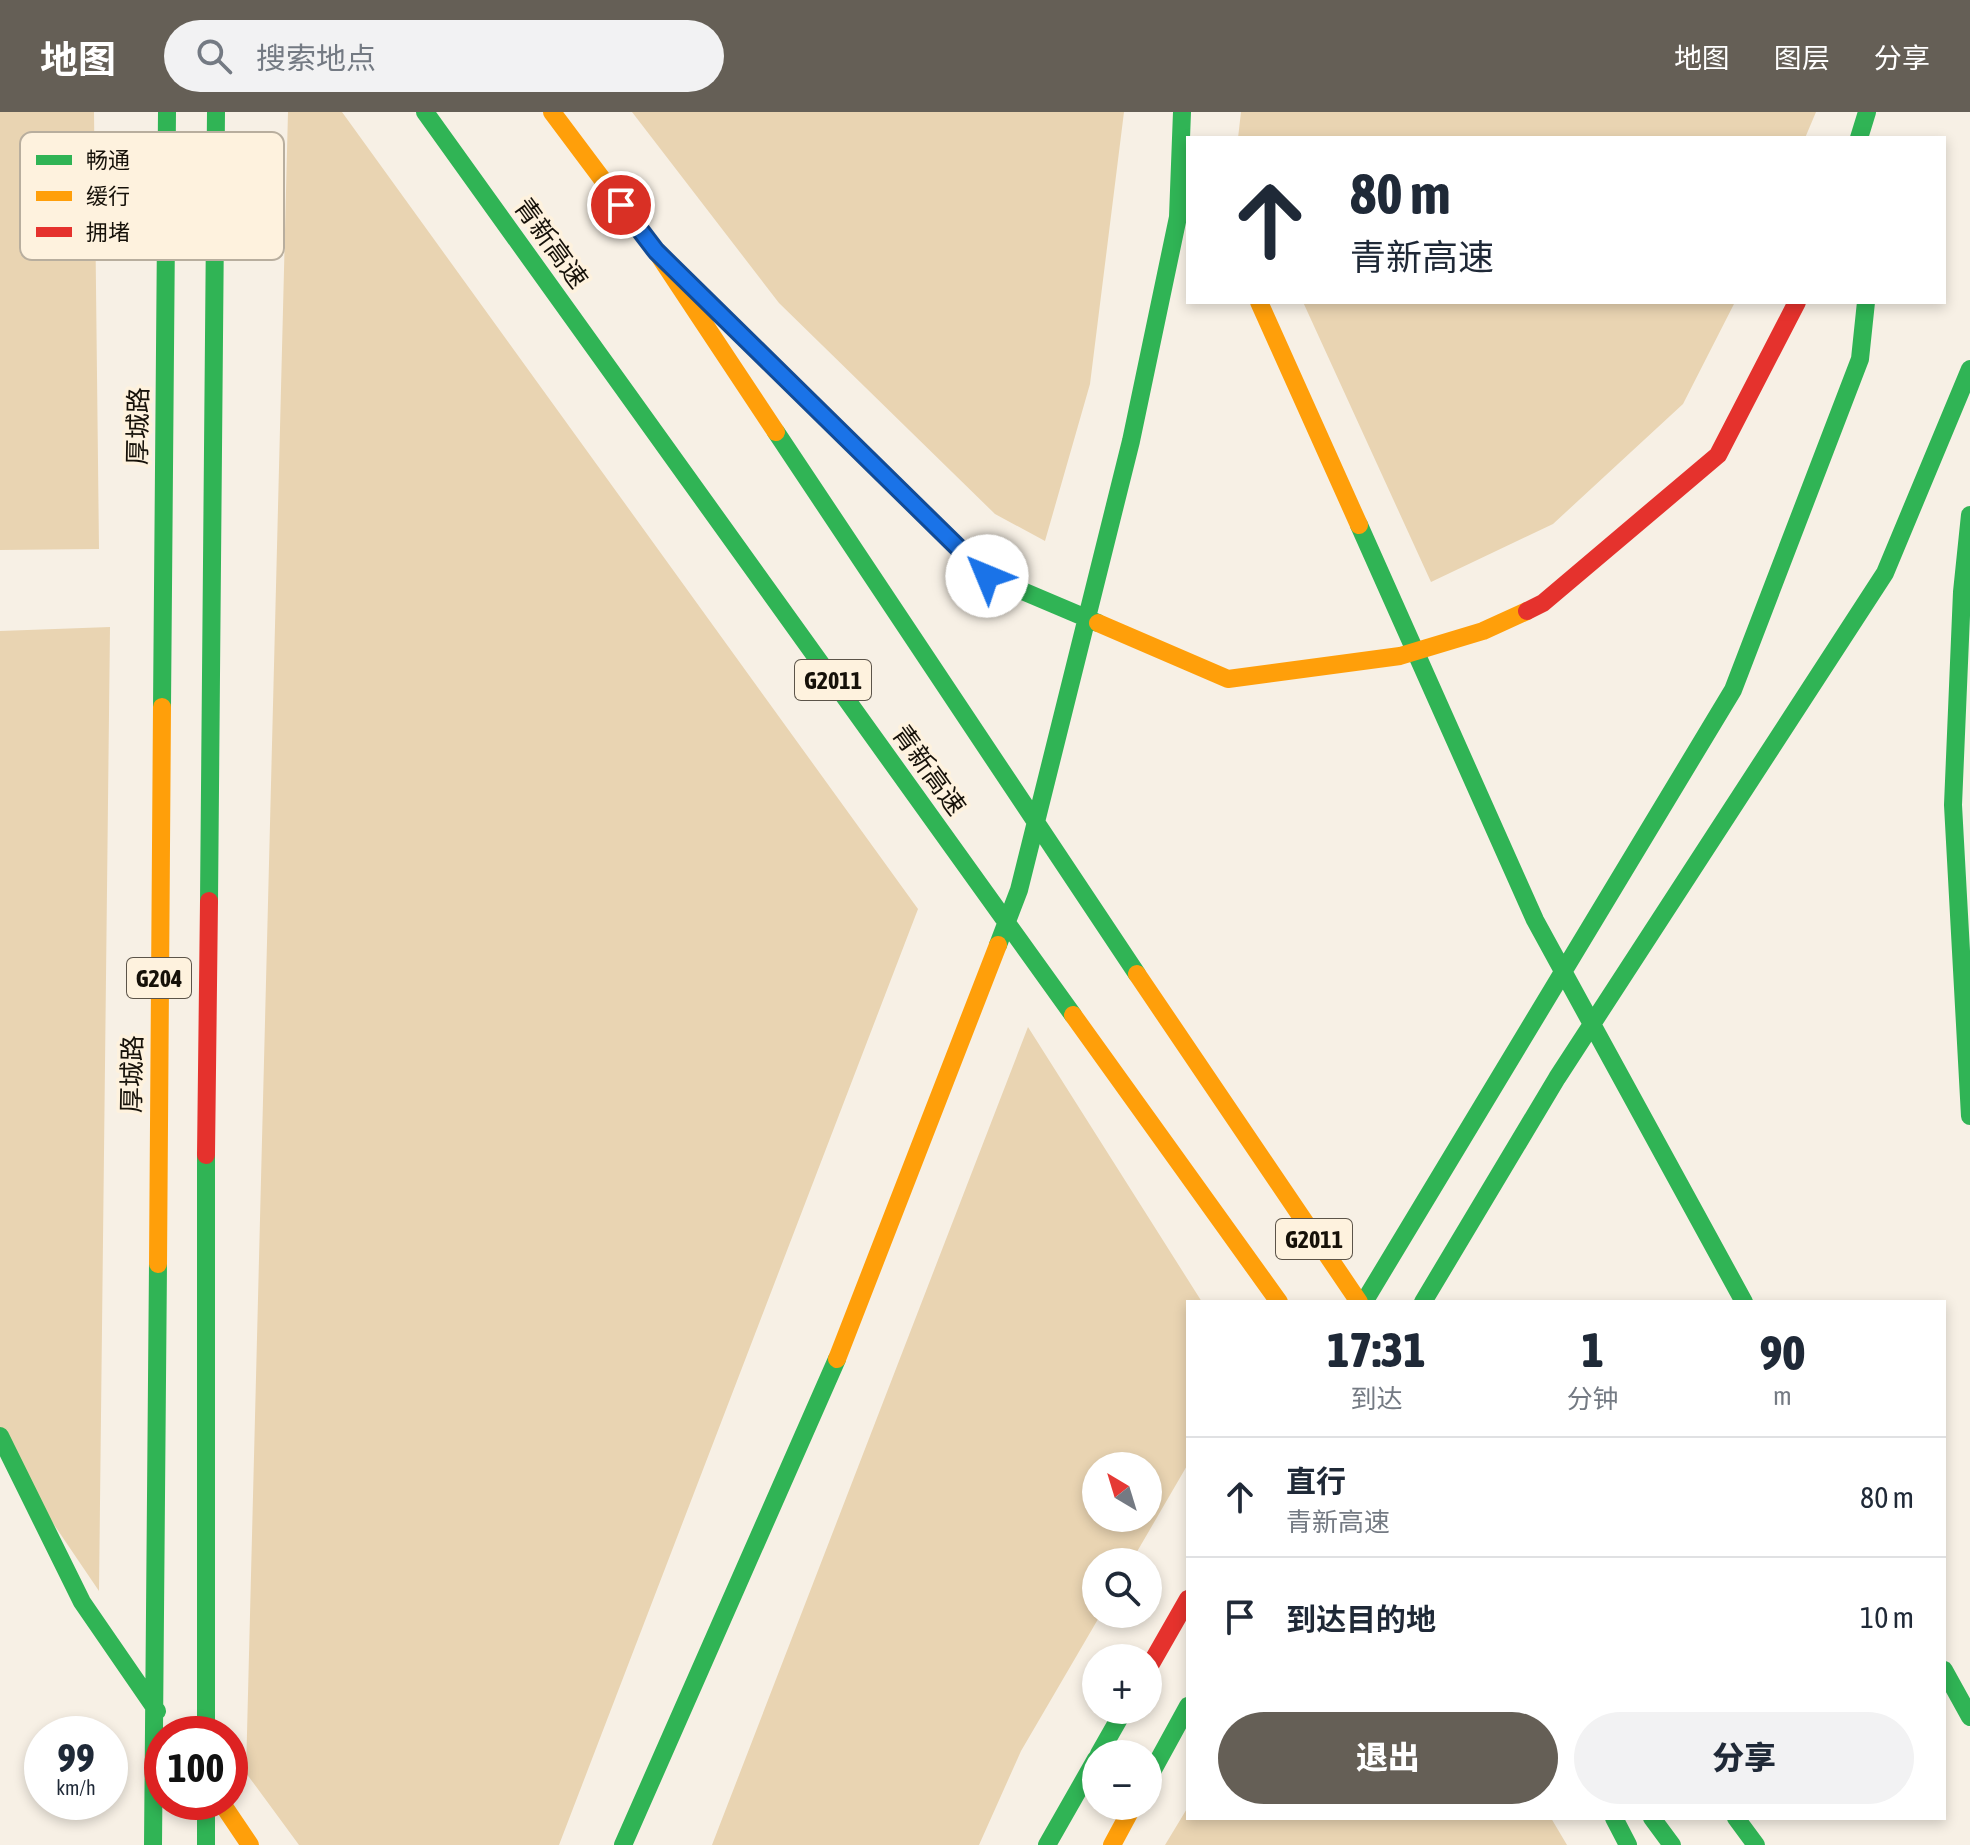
<!DOCTYPE html>
<html lang="zh">
<head>
<meta charset="utf-8">
<style>
	:root { --surface:#fff; --page:#f2f2f3; --text:#1f2937; --muted:#747a83; --line:#e0e1e3; --accent:#655f56 }
	body { margin:0; font-family:"Asap Condensed","Noto Sans SC",sans-serif; background:var(--page); color:var(--text); height:100vh; display:flex; flex-direction:column; font-size:30px; white-space:nowrap }
	* { box-sizing:border-box; margin:0 }
	p { font-size:26px; color:var(--muted) }
	.icon { flex:none; width:44px; height:44px; fill:none; stroke:currentColor; stroke-width:2; stroke-linecap:round; stroke-linejoin:round }
	.map { position:relative; flex:1; overflow:hidden }
	.sheet { position:absolute; left:1186px; top:1188px; width:760px; height:520px; display:flex; flex-direction:column; background:var(--surface); border-radius:0px; box-shadow:0 4px 12px #0003 }
	.sheet>* { flex:none }
	.top-card { position:absolute; left:1186px; top:24px; width:760px; height:168px; border-radius:0px; box-shadow:0 4px 12px #0003; background:#fff; color:var(--text); overflow:hidden }
	.needle { width:52px; rotate:322deg }
	.tools { position:absolute; left:1082px; top:1340px; display:grid; gap:16px }
	.tools a { display:grid; place-items:center; width:80px; height:80px; border-radius:50%; background:var(--surface); box-shadow:0 4px 12px #0003; font-size:40px }
	.speed { position:absolute; left:24px; top:1604px; display:flex; gap:16px; font-size:40px; font-weight:700; text-align:center }
	.speed>* { display:grid; place-content:center; width:104px; height:104px; border-radius:50%; background:var(--surface); box-shadow:0 4px 12px #0003; line-height:1 }
	.speed small { font-size:20px; font-weight:400 }
	.speed .limit { border:12px solid #d22; background:#fff; color:#111 }
	.pin { position:absolute; display:grid; place-items:center; width:68px; height:68px; color:#fff; margin:-34px; border:4px solid #fff; border-radius:50%; box-shadow:0 2px 8px #0007 }
	.me { position:absolute; width:88px; margin:-44px; rotate:315deg; stroke-linejoin:round; filter:drop-shadow(0 0 6px #0008) }
	.turn { display:flex; align-items:center; gap:28px; height:168px; padding:0 32px; font-size:36px }
	.turn .icon { width:104px; height:104px; stroke-width:2.5 }
	.turn b { display:block; font-size:56px; line-height:68px }
	.eta { display:flex; justify-content:space-evenly; align-items:center; height:136px; text-align:center }
	.eta b { font-size:48px; font-weight:800; line-height:56px }
	.action { display:flex; gap:16px; margin-top:auto; padding:16px 32px }
	.action a { flex:1; height:92px; border-radius:48px; background:var(--accent); color:#fff; font-size:32px; font-weight:800; line-height:92px; text-align:center }
	.action a+a { background:var(--page); color:var(--text) }
	ul { padding:0; list-style:none }
	li { display:flex; align-items:center; gap:24px; height:120px; padding:0 32px; border-top:2px solid var(--line) }
	li div { flex:1 }
	li b { display:block; font-size:30px }
	li em { font-style:normal }
	header { display:flex; align-items:center; gap:48px; box-sizing:border-box; height:112px; padding:0 40px; background:var(--accent); color:#fff }
	header strong { font-size:38px }
	nav { display:flex; gap:44px; margin-inline-start:auto; font-size:28px }
	.search { width:560px; height:72px; background:var(--page); display:flex; align-items:center; gap:20px; box-sizing:border-box; padding:0 28px; border-radius:44px; color:var(--muted); font-size:30px }
	.map>svg:first-child { display:block }
	.green { fill:#e9d4b2; fill-rule:evenodd }
	.lines { fill:none; stroke-linecap:round; stroke-linejoin:round }
	.fast { stroke:#30b455; stroke-width:18 }
	.slow { stroke:#ff9f0a; stroke-width:18 }
	.jam { stroke:#e5322d; stroke-width:18 }
	.route-casing { stroke:#114b97; stroke-width:20 }
	.route { stroke:#1a73e8; stroke-width:14 }
	.labels { text-anchor:middle; dominant-baseline:central; stroke-width:7; stroke-linejoin:round; paint-order:stroke }
	.shield { fill:#fef2de; stroke:#5c5449; stroke-width:2 }
	.shield-label { font-size:24px; font-weight:bold; fill:#161109 }
	.street-label { font-size:26px; fill:#161109; stroke:#fef2de }
	.key { fill:#fef2de; stroke:#b8ae9e; stroke-width:2 }
	.key-label { font-size:22px; fill:#161109 }
</style>
</head>
<body>
<header>
<strong>地图</strong>
<div class="search"><svg class="icon" aria-label="search" viewBox="0 0 24 24"><circle cx="10" cy="10" r="6"/><path d="M15 15l6 6"/></svg>搜索地点</div>
<nav><a>地图</a><a>图层</a><a>分享</a></nav>
</header>
<div class="map">
<svg width="1970" height="1733" viewBox="0 0 1970 1733">
	<rect width="100%" height="100%" fill="#f7f0e5"/>
	<path class="green" d="M0 0H94L99 437 0 438Z
		M288 0H342L918 797 559 1733H299L246 1661Z
		M632 0H1124L1090 272 1045 429 995 402 779 191Z
		M1241 0H1816L1805 26H1238Z
		M1303 190H1735L1683 292 1553 412 1431 470Z
		M110 515 99 1479 0 1333V519Z
		M1028 915 1202 1190H1188V1352L1131 1450H1096V1502H1101L1021 1639 979 1733H712ZM1148 1354V1406H1096V1354Z
		M1188 1695V1706H1551L1567 1733H1165Z"/>
	<g class="lines">
		<path class="fast" d="M425 0 1073 903
			M1859 26 1867 0
			M656 139 987 464 1098 511
			M776 320 1137 862
			M1970 403 1962 480 1953 693 1970 1004
			M1359 413 1535 808 1744 1190
			M162 595 167 0
			M209 789 216 0
			M998 833 1019 778 1131 329 1178 105 1182 0
			M1364 1190 1733 578 1860 247 1866 190
			M1423 1190 1557 966 1885 461 1970 257
			M0 1324 82 1490 157 1599
			M1944 1558 1970 1605
			M206 1622V1043
			M1099 1642 1124 1598
			M1148 1667 1188 1594
			M206 1690V1733
			M1614 1706 1628 1733
			M1652 1706 1672 1733
			M1736 1706 1756 1733
			M153 1733 158 1152
			M623 1733 837 1247
			M1047 1733 1096 1647"/>
		<path class="slow" d="M552 0 656 139 776 320
			M1259 190 1359 413
			M1098 511 1228 567 1400 544 1483 519 1527 499
			M1137 862 1359 1190
			M1073 903 1279 1190
			M158 1152 162 595
			M837 1247 998 833
			M221 1690 250 1733
			M1112 1733 1133 1694"/>
		<path class="jam" d="M1527 499 1543 491 1718 343 1797 190
			M206 1043 209 789
			M1148 1557 1188 1487"/>
	</g>
	<g class="lines">
		<g class="route-casing">
			<path id="route" d="M621 93 656 139 987 464"/>
		</g>
		<use href="#route" class="route"/>
	</g>
	<g class="labels">
		<g class="shield">
			<rect x="795" y="548" width="76" height="40" rx="6"/>
			<rect x="127" y="846" width="64" height="40" rx="6"/>
			<rect x="1276" y="1107" width="76" height="40" rx="6"/>
		</g>
		<g class="shield-label">
			<text x="833" y="568">G2011</text>
			<text x="159" y="866">G204</text>
			<text x="1314" y="1127">G2011</text>
		</g>
		<g class="street-label">
			<text transform="translate(551 131) rotate(54)">青新高速</text>
			<text transform="translate(138 314) rotate(-89)">厚城路</text>
			<text transform="translate(929 658) rotate(54)">青新高速</text>
			<text transform="translate(132 962) rotate(-89)">厚城路</text>
		</g>
	</g>
	<rect x="20" y="20" width="264" height="128" rx="12" class="key"/>
	<rect x="36" y="43" width="36" height="10" fill="#30b455"/>
	<rect x="36" y="79" width="36" height="10" fill="#ff9f0a"/>
	<rect x="36" y="115" width="36" height="10" fill="#e5322d"/>
	<g class="key-label">
		<text x="86" y="56">畅通</text>
		<text x="86" y="92">缓行</text>
		<text x="86" y="128">拥堵</text>
	</g>
</svg>
<div class="tools">
<a><svg class="needle" viewBox="-14 -14 28 28"><path d="M0-13l5 13h-10z" fill="#e53935"/><path d="M0 13l5-13h-10z" fill="#747a83"/></svg></a>
<a><svg class="icon" aria-label="search" viewBox="0 0 24 24"><circle cx="10" cy="10" r="6"/><path d="M15 15l6 6"/></svg></a>
<a>+</a>
<a>−</a>
</div>
<div class="speed"><div>99<small>km/h</small></div><div class="limit">100</div></div>
<div class="pin" style="left:621px;top:93px;background:#d93025"><svg class="icon" aria-label="arrive" viewBox="0 0 24 24"><path d="M6 21V4h12l-3 4 3 4H6"/></svg></div>
<svg class="me" style="left:987px;top:464px" viewBox="-20 -20 40 40"><circle r="19" fill="#fff"/><path d="M0-13L10 11 0 6-10 11z" fill="#1a73e8"/></svg>
<div class="top-card">
<div class="turn"><svg class="icon" aria-label="ahead" viewBox="0 0 24 24"><path d="M12 20V5M6 11l6-6 6 6"/></svg><div><b>80 m</b>青新高速</div></div>
</div>
<section class="sheet">
<div class="eta">
<div><b>17:31</b><p>到达</p></div>
<div><b>1</b><p>分钟</p></div>
<div><b>90</b><p>m</p></div>
</div>
<ul>
<li><svg class="icon" aria-label="ahead" viewBox="0 0 24 24"><path d="M12 20V5M6 11l6-6 6 6"/></svg><div><b>直行</b><p>青新高速</p></div><em>80 m</em></li>
<li><svg class="icon" aria-label="arrive" viewBox="0 0 24 24"><path d="M6 21V4h12l-3 4 3 4H6"/></svg><div><b>到达目的地</b></div><em>10 m</em></li>
</ul>
<div class="action"><a>退出</a><a>分享</a></div>
</section>
</div>
</body>
</html>
